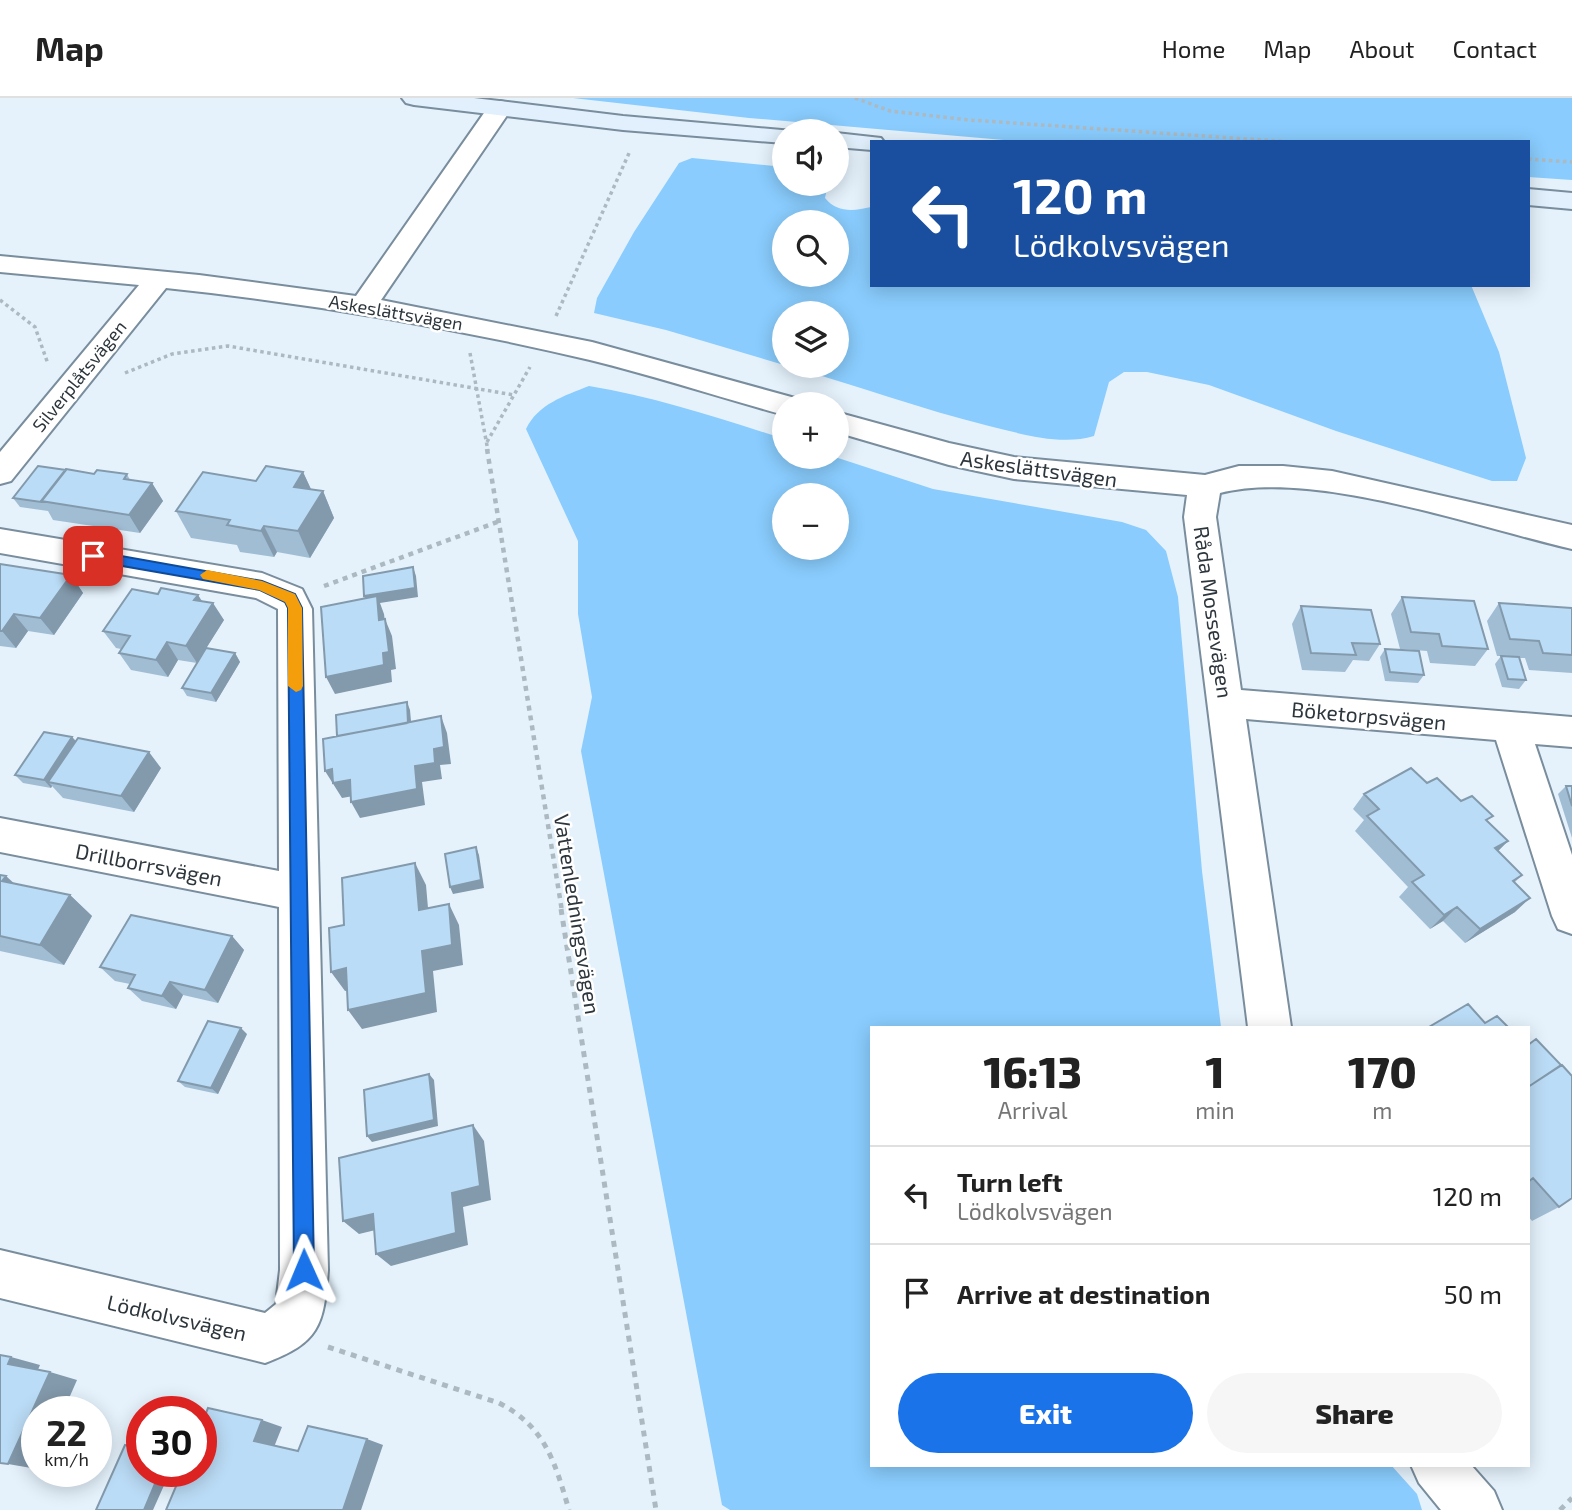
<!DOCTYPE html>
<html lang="en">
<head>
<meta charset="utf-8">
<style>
	:root { --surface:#fff; --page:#f6f6f6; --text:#222; --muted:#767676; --line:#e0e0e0; --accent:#1a73e8 }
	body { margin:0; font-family:"Exo 2",sans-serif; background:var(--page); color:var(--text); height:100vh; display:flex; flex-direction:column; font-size:26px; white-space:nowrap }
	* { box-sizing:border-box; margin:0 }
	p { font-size:23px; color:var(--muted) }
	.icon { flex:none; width:38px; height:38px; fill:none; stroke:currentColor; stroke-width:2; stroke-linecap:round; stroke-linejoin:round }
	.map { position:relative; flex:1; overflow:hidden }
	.sheet { position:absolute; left:870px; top:928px; width:660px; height:441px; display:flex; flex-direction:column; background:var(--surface); border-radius:0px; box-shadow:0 4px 18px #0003 }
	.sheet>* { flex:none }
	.banner { position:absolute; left:870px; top:42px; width:660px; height:147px; border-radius:0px; box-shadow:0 4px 18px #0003; background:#1a4fa0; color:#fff; overflow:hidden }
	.controls { position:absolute; left:772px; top:21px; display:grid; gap:14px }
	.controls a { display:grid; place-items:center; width:77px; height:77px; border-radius:50%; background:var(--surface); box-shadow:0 4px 18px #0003; font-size:35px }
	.speed { position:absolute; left:21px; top:1298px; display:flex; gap:14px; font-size:35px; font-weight:700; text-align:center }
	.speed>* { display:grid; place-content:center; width:91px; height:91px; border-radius:50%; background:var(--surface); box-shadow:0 4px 18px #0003; line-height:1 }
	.speed small { font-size:18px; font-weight:400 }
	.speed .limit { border:10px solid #d22; background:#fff; color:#111 }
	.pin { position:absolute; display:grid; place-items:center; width:60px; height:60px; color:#fff; margin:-30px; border-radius:14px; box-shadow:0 4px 10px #0006 }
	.me { position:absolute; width:77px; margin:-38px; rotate:359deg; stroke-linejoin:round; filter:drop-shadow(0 0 5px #0008) }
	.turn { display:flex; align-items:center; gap:24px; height:147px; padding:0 28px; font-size:32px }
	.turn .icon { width:91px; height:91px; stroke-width:2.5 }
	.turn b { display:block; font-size:49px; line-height:60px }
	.eta { display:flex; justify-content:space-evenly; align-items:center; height:119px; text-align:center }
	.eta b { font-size:42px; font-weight:800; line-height:49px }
	.primary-button { display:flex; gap:14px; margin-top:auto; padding:14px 28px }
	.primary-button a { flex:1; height:80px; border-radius:42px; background:var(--accent); color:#fff; font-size:28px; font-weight:800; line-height:80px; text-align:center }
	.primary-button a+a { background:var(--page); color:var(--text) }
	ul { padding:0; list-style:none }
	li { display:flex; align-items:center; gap:21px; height:98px; padding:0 28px; border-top:2px solid var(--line) }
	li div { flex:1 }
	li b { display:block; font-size:26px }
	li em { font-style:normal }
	header { display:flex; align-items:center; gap:42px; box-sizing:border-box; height:98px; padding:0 35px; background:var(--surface); border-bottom:2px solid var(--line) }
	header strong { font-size:33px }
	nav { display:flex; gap:38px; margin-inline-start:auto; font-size:24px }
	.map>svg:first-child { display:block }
	.green { fill:#89ccfd; fill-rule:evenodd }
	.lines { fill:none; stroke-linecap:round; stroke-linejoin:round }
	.street-casing { stroke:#798d9d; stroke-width:4 }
	.secondary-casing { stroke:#798d9d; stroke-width:4 }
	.path-far2 { stroke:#adb9c1; stroke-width:3.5; stroke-dasharray:3.5 3.5; stroke-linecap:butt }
	.path-far1 { stroke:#adb9c1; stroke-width:4.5; stroke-dasharray:5 5; stroke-linecap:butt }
	.path { stroke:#adb9c1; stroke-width:5; stroke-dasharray:6 6; stroke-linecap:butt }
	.street { fill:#fff; fill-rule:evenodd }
	.secondary { fill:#e1f0fc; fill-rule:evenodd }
	.wall { fill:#a1bdd4 }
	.shaded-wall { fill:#839aac }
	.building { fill:#bbdcf6; stroke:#839aac; stroke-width:2 }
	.route { fill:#1a73e8; stroke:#114b97; stroke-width:2 }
	.slow { fill:#f59e0b }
	.labels { text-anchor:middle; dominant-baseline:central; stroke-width:5; stroke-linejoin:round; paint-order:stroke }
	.far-street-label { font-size:18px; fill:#2d363c; stroke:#fff }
	.street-label { font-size:21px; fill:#2d363c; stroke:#fff }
</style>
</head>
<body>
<header>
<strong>Map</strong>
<nav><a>Home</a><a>Map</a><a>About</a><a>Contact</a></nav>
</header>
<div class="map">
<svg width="1572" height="1412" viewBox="0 0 1572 1412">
	<rect width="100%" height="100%" fill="#e5f2fc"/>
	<path class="green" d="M573 0H1572V82L1528 79V44H1027L749 20Z
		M692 60 784 69V86H828L825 100C837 115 854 113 871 109L872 187H1471L1499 254 1526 360 1517 383H1492L1336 333 1209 287 1147 274H1124L1109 284 1094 338C1061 348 1022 336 989 328 921 311 855 287 788 268H836V215H784V267L666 232 594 215 597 200 634 134 679 65ZM784 124H836V177H784Z
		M589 288C655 299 720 320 784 341V359H835L933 391 1122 424 1146 432 1166 453 1178 499 1202 773 1221 929H872V1367H1391L1417 1396 1422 1412H730L722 1407 581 653 592 599 578 516V443L526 331C538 306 564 298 589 288ZM784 397H836V450H784Z"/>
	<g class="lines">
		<g class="street-casing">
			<path id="street" d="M500 3 509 5 512 10 381 202 592 244 795 300 799 306H784V317C719 299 655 278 590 262 451 229 309 205 166 190L11 383 0 386V354L139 187 0 174V158L199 177 356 198 491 5Z
				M836 314 949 345 1014 359 1205 377 1239 368H1283L1332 373 1572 427V451C1476 429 1314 371 1220 395L1216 419 1241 592 1572 619V649L1535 646 1572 757V836L1558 831 1552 818 1496 642 1246 621 1291 929H1248L1184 419 1187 397 1014 381 949 367 836 334Z
				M0 431 262 475 302 491 312 511 328 1172C324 1228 319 1245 265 1265L0 1200V1152L265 1215 276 1206 280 1172 279 809 0 754V720L279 773 278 511 256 500 0 455Z
				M1411 1367H1471L1494 1393 1502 1412H1441L1419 1385Z"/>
		</g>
		<g class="secondary-casing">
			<path id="secondary" d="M402 0H474L623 18 793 33H784V45L623 32 414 7 406 5Z
				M836 35 881 40 884 44H872V52L836 49Z
				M1528 91 1572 95V111L1528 107Z"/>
		</g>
		<path class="path-far2" d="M855 0 890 13 969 22 1293 44
			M1528 61 1572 64
			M0 202 35 229 48 266
			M556 218 630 53
			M470 255 488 353
			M125 275 172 256 228 248 514 297
			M487 344 530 269"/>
		<path class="path-far1" d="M487 351 562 813
			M324 488 500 423"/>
		<path class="path" d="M561 811 656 1412
			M328 1249 499 1305C546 1329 555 1365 569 1412
			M1560 1412 1572 1400"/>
		<use href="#street" class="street"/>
		<use href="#secondary" class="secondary"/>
	</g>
	<path class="wall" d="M303 374 311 391 323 393 334 420 310 460 277 454 274 459 240 454 237 447 191 440 176 413 256 383Z
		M94 376H127L130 382 152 385 163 403 140 435 53 422 48 413 20 409 13 400Z
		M0 466 71 477 83 495 54 537 28 533 16 550 0 548Z
		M158 496 198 497 202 503 224 522 206 550 235 555 240 564 216 604 187 598 182 590 197 565 178 562 168 579 131 572 119 555 121 551 116 550 103 533Z
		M1402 499 1488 551 1475 568 1430 565 1427 553 1400 551 1391 516Z
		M1499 505 1572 511V575L1529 572 1525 560H1519L1526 582 1519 591 1502 589 1495 566 1501 558H1497L1487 523Z
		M1301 508 1380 546 1369 563 1353 562 1345 574 1302 572 1292 526Z
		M1385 551 1424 577 1418 585 1385 583 1380 559Z
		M72 639 76 643 161 670 134 714 63 700 52 688 51 690 23 685 15 677Z
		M1427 685 1461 703 1488 723 1508 743 1498 753 1522 777 1515 784V814L1465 845 1443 823 1430 831 1399 799 1408 789 1355 733 1364 722 1353 711 1364 696Z
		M1566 688H1572V740L1558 696Z
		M0 777 14 786 70 797 92 818 64 867 0 853Z
		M232 838 244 852 218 905 183 897 176 911 142 903 128 890 130 886 115 883 100 869Z
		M247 936 218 996 185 989 178 983Z
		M1528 989 1559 1109 1532 1123 1528 1118Z"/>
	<path class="shaded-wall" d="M303 374 315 400 294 389Z
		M152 385 163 403 140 435 129 417Z
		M323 393 334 420 310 460 298 433Z
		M264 428 277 454 274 459 261 433Z
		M413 469 416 478 418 499 380 505 384 516 387 539 367 507 364 498Z
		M71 477 83 495 54 537 40 520Z
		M198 497 208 514 213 505 224 522 197 565 186 548 194 502Z
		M14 516 28 533 16 550 2 533Z
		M385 521 392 538 396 571 391 572 392 584 335 596 326 579 383 555Z
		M167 544 178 562 168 579 156 562Z
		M235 555 240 564 216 604 211 595Z
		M407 604 410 612 412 634 342 648Z
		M441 618 447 635 451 666 440 667 442 681 422 684 425 707 360 720 351 704 415 668 434 651Z
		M72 639 79 647 48 684 52 688 51 690 44 682Z
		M149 654 161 670 134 714 121 698Z
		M332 671 350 682 359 697 342 700 325 673Z
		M1508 743 1493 758 1495 750Z
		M476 749 479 757 484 790 453 796 450 789Z
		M415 765 426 787 430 833 419 812Z
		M6 778 29 799 2 783Z
		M70 797 92 818 64 867 40 847Z
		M1530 800 1515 814 1465 845 1480 831Z
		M449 806 459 827 463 867 433 873 437 914 362 931 348 912 422 853Z
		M1457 809 1443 823 1430 831 1444 817Z
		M232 838 244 852 218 905 205 892Z
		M346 870 360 890 345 893 331 874Z
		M170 884 183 897 176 911 162 898Z
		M241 930 247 936 218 996 211 990Z
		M429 976 434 982 438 1028 372 1044 367 1038Z
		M473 1027 484 1043 491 1102 463 1109 468 1147 391 1168 376 1156 452 1095Z
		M373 1116 388 1129 359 1136 343 1123Z
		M11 1259 40 1267 37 1274 8 1266Z
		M50 1274 77 1282 63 1314H37V1371L8 1366Z
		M262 1322 282 1329 274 1349 254 1343Z
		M367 1341 383 1347 361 1412H343Z
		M160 1374H170L153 1412H144Z"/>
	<path class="building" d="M38 368 66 372 41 404 13 400Z
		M266 368 303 374 294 389 323 393 298 433 264 428 261 433 227 427 230 422 176 413 203 374 256 383Z
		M66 371 94 376 97 372 127 376 124 381 152 385 129 417 41 403Z
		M0 466 71 477 40 520 14 516 2 533H0Z
		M413 469 415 490 364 498 363 478Z
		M161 490 198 497 194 502 213 505 186 548 167 544 156 562 119 555 130 538 103 533 132 491 158 496Z
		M377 498 379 522 385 521 389 554 383 555 384 567 326 579 321 509Z
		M1402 499 1474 503 1488 551 1442 548 1439 536 1411 534Z
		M1499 505 1572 510V557L1543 555 1539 543 1510 541Z
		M1301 508 1371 512 1380 546 1352 545 1356 557 1311 555Z
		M206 550 235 555 211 595 182 590Z
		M1385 551 1419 553 1424 577 1390 574Z
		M1501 558 1519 559 1526 582 1508 581Z
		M407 604 408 625 337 638 336 617Z
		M441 618 444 649 434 651 435 665 415 668 417 691 351 704 350 682 333 685 332 671 325 673 323 641Z
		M44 634 72 639 44 682 15 677Z
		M78 640 149 654 121 698 48 684Z
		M1411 670 1427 685 1437 680 1461 703 1472 698 1493 718 1486 722 1508 743 1495 750 1522 777 1513 783 1530 800 1480 831 1457 809 1444 817 1412 784 1424 777 1367 718 1379 711 1364 696Z
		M1566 688H1572V708Z
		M476 749 481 782 450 789 445 756Z
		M415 765 419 812 449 806 452 847 422 853 426 895 348 912 346 870 331 874 329 830 344 827 342 780Z
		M0 777 6 778 2 783 70 797 40 847 0 838Z
		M131 817 232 838 205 892 170 884 162 898 128 890 135 877 100 869Z
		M1468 906 1485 925 1497 918 1508 929H1429Z
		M208 923 241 930 211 990 178 983Z
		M1536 941 1561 967 1528 989V947Z
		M1562 967 1572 978V1100L1559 1109 1533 1080 1528 1084V989Z
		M429 976 434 1022 367 1038 364 992Z
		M473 1027 480 1088 452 1095 456 1135 376 1156 373 1116 343 1123 339 1060Z
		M0 1257 11 1259 8 1266 50 1274 8 1366 0 1365Z
		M208 1310 262 1322 254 1343 298 1353 308 1328 367 1341 343 1412H166L182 1374H201V1327Z
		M125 1347 142 1351V1374H160L144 1412H96Z"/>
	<path class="route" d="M93 453 262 483 295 496 302 510 314 1172 311 1179 304 1182 297 1179 294 1172 288 510 285 504 260 492 88 462 86 458Z"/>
	<path class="slow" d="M207 472 262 483 295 496 302 510 303 588 301 592 296 594 288 588V510L285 504 259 492 203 481 200 477Z"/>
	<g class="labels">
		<g class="far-street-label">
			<text transform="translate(396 214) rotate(10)">Askeslättsvägen</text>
			<text transform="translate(79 278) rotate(-51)">Silverplåtsvägen</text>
		</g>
		<g class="street-label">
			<text transform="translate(1039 370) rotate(8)">Askeslättsvägen</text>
			<text transform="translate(1214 514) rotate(82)">Råda Mossevägen</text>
			<text transform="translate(1369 617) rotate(5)">Böketorpsvägen</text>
			<text transform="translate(149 766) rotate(11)">Drillborrsvägen</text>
			<text transform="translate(578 816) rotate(81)">Vattenledningsvägen</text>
			<text transform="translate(177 1219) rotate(13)">Lödkolvsvägen</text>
		</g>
	</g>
</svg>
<div class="controls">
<a><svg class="icon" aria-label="sound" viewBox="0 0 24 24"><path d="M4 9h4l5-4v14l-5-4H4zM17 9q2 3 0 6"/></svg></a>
<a><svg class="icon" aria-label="search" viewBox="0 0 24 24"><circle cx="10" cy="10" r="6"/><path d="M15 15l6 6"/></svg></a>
<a><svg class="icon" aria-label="layers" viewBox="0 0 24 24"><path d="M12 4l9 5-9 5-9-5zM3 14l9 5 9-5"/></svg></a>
<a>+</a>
<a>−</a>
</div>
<div class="speed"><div>22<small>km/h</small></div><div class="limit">30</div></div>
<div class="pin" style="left:93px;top:458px;background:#d93025"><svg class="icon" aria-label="arrive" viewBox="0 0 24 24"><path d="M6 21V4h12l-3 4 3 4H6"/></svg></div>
<svg class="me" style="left:304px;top:1172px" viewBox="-20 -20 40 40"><path d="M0-17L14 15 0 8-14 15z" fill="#1a73e8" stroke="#fff" stroke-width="4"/></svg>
<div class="banner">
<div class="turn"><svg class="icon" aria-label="left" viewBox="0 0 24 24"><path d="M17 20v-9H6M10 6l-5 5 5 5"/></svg><div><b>120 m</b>Lödkolvsvägen</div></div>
</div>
<section class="sheet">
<div class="eta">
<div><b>16:13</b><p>Arrival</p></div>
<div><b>1</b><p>min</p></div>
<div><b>170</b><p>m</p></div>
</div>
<ul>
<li><svg class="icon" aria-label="left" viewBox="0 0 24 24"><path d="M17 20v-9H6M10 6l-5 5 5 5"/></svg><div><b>Turn left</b><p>Lödkolvsvägen</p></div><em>120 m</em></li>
<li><svg class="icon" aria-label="arrive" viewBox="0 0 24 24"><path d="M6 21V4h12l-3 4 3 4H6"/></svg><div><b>Arrive at destination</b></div><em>50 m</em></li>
</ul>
<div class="primary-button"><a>Exit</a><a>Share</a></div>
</section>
</div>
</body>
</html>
